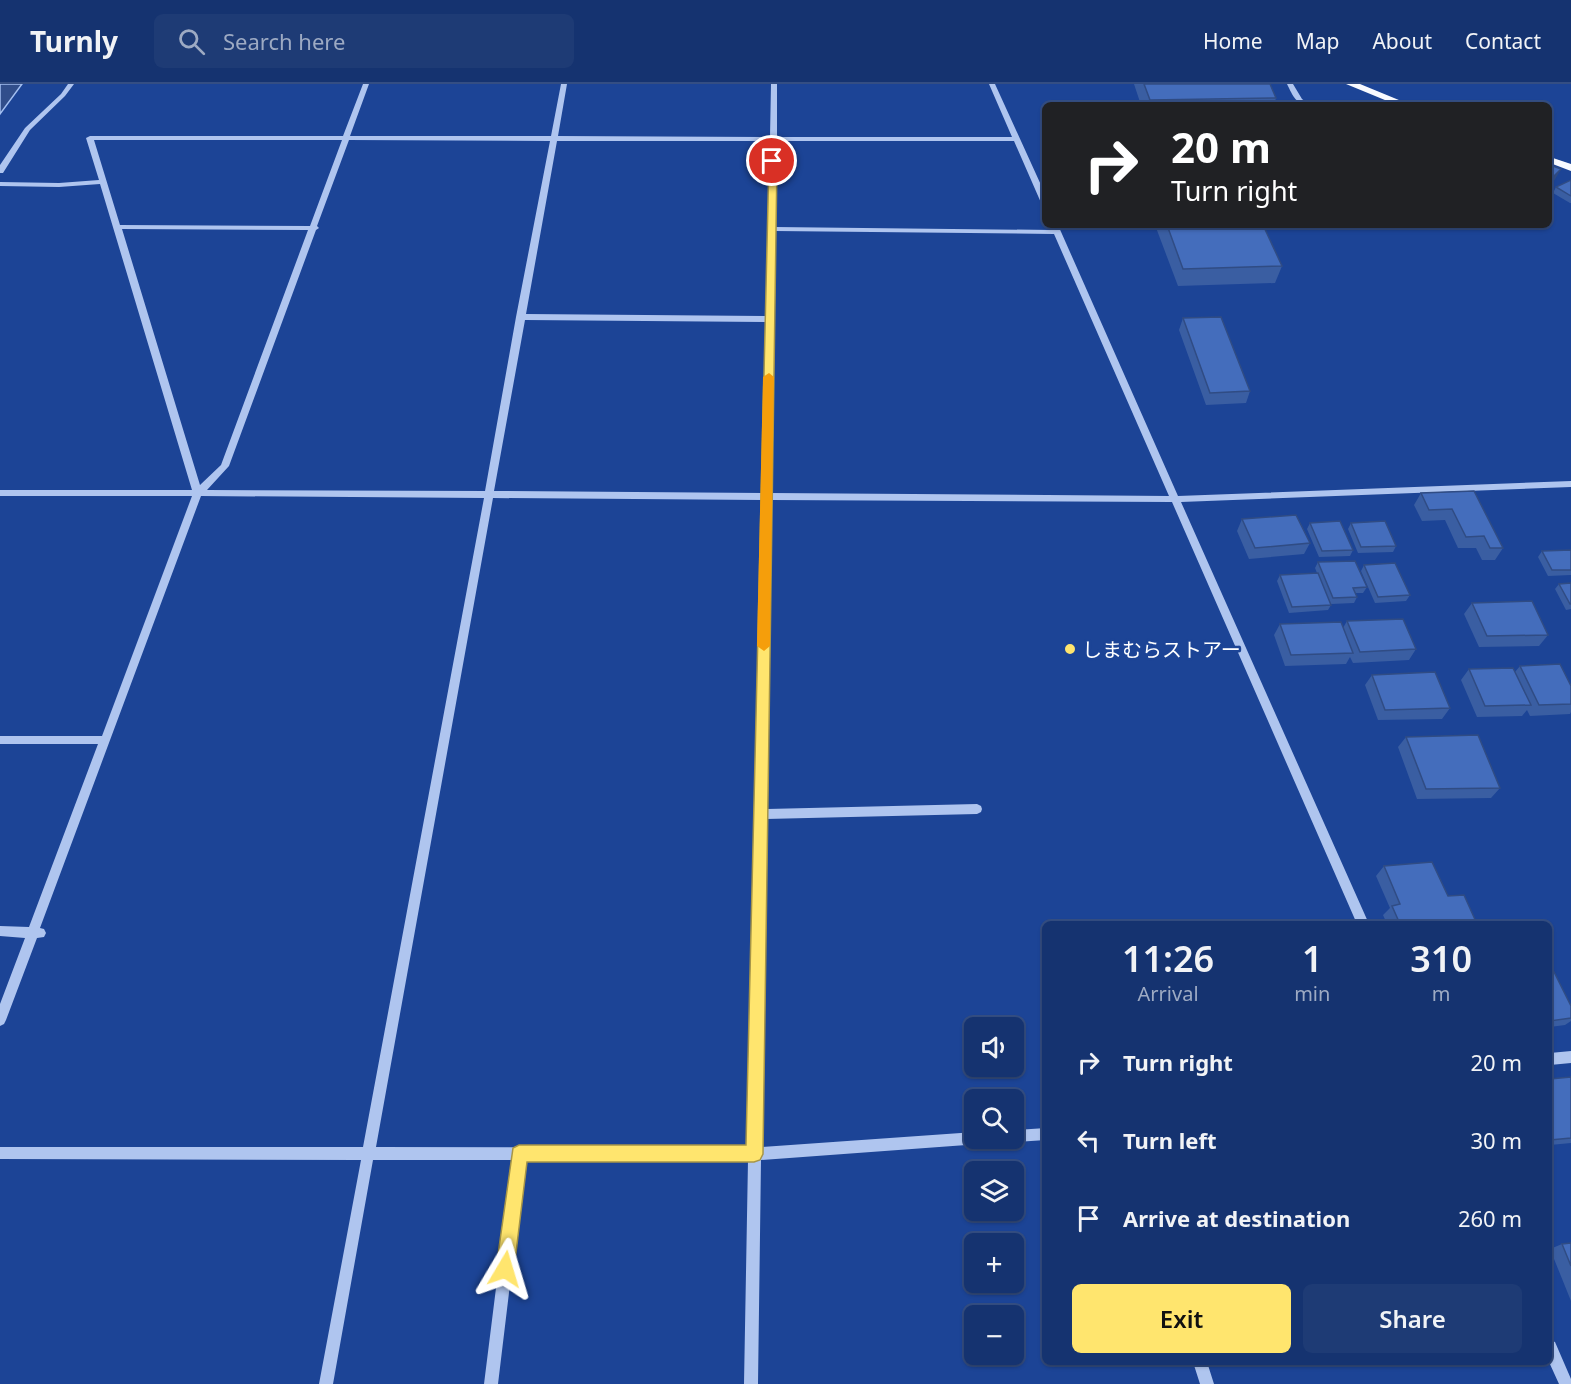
<!DOCTYPE html>
<html lang="en">
<head>
<meta charset="utf-8">
<style>
	:root { --surface:#153370; --page:#1e3b75; --text:#f1f3f6; --muted:#9daac3; --line:#344e83; --accent:#ffe56e }
	body { margin:0; font-family:"Noto Sans","Noto Sans JP",sans-serif; background:var(--page); color:var(--text); height:100vh; display:flex; flex-direction:column; font-size:22px; white-space:nowrap }
	* { box-sizing:border-box; margin:0 }
	p { font-size:20px; color:var(--muted) }
	.icon { flex:none; width:33px; height:33px; fill:none; stroke:currentColor; stroke-width:2; stroke-linecap:round; stroke-linejoin:round }
	.map { position:relative; flex:1; overflow:hidden }
	.details { position:absolute; left:1042px; top:837px; width:510px; height:444px; display:flex; flex-direction:column; background:var(--surface); border-radius:9px; box-shadow:0 2px 4px #0004,0 0 0 2px var(--line) }
	.details>* { flex:none }
	.top-card { position:absolute; left:1042px; top:18px; width:510px; height:126px; border-radius:9px; box-shadow:0 2px 4px #0004,0 0 0 2px var(--line); background:#202124; color:#fff; overflow:hidden }
	.fabs { position:absolute; left:964px; top:933px; display:grid; gap:12px }
	.fabs a { display:grid; place-items:center; width:60px; height:60px; border-radius:9px; background:var(--surface); box-shadow:0 2px 4px #0004,0 0 0 2px var(--line); font-size:30px }
	.pin { position:absolute; display:grid; place-items:center; width:51px; height:51px; color:#fff; margin:-26px; border:3px solid #fff; border-radius:50%; box-shadow:0 2px 6px #0007 }
	.me { position:absolute; width:66px; margin:-33px; rotate:7deg; stroke-linejoin:round; filter:drop-shadow(0 0 4px #0008) }
	.turn { display:flex; align-items:center; gap:21px; height:126px; padding:0 30px; font-size:27px }
	.turn .icon { width:78px; height:78px; stroke-width:2.5 }
	.turn b { display:block; font-size:42px; line-height:51px }
	.eta { display:flex; justify-content:space-evenly; align-items:center; height:102px; text-align:center }
	.eta b { font-size:36px; font-weight:600; line-height:42px }
	.button { display:flex; gap:12px; margin-top:auto; padding:12px 30px }
	.button a { flex:1; height:69px; border-radius:9px; background:var(--accent); color:#111; font-size:24px; font-weight:600; line-height:69px; text-align:center }
	.button a+a { background:var(--page); color:var(--text) }
	ul { padding:0; list-style:none }
	li { display:flex; align-items:center; gap:18px; height:78px; padding:0 30px }
	li div { flex:1 }
	li b { display:block; font-size:22px }
	li em { font-style:normal }
	header { display:flex; align-items:center; gap:36px; box-sizing:border-box; height:84px; padding:0 30px; background:var(--surface); border-bottom:2px solid var(--line) }
	header strong { font-size:28px }
	nav { display:flex; gap:33px; margin-inline-start:auto; font-size:21px }
	.search { width:420px; height:54px; background:var(--page); display:flex; align-items:center; gap:15px; box-sizing:border-box; padding:0 21px; border-radius:9px; color:var(--muted); font-size:22px }
	.map>svg:first-child { display:block }
	.water { fill:#314e8b; stroke:#a3bff1; stroke-width:1.5 }
	.lines { fill:none; stroke-linecap:round; stroke-linejoin:round }
	.minor { fill:#afc5ef; fill-rule:evenodd }
	.major { fill:#f8faff; fill-rule:evenodd }
	.wall { fill:#3a5ea2 }
	.shaded-wall { fill:#304c84 }
	.building { fill:#446dbc; stroke:#304c84; stroke-width:1.5 }
	.route { fill:#ffe56e; stroke:#a69548; stroke-width:1.5 }
	.slow { fill:#f59e0b }
	.poi-dot { fill:#ffe56e; stroke:#1c4496; stroke-width:2 }
	.labels { text-anchor:middle; dominant-baseline:central; stroke-width:5; stroke-linejoin:round; paint-order:stroke }
	.poi-label { font-size:20px; fill:#fff; stroke:#1c4496; text-anchor:start }
</style>
</head>
<body>
<header>
<strong>Turnly</strong>
<div class="search"><svg class="icon" aria-label="search" viewBox="0 0 24 24"><circle cx="10" cy="10" r="6"/><path d="M15 15l6 6"/></svg>Search here</div>
<nav><a>Home</a><a>Map</a><a>About</a><a>Contact</a></nav>
</header>
<div class="map">
<svg width="1571" height="1300" viewBox="0 0 1571 1300">
	<rect width="100%" height="100%" fill="#1c4496"/>
	<path class="water" d="M0 0H22L0 30Z"/>
	<g class="lines">
		<path class="minor" d="M68 0H74L65 12 30 46 3 89H0V81L25 44 61 10Z
			M363 0H369L350 52H551L561 0H567L558 52 770 53 771 0H777V53H1012L989 0H995L1046 112V123L1042 121 1014 57H777L775 143 1052 146 1050 141H1058L1178 412 1571 397V403L1181 418 1369 840H1357L1172 418 771 416 767 725 977 720 981 722 982 725 981 728 977 730 766 735 762 1063 975 1048V1054H986L985 1059 980 1060 761 1076 758 1300H744L748 1076H525L498 1300H484L512 1076H373L333 1300H319L361 1076 0 1075V1063H363L484 414 201 412 40 844 44 845 46 849 44 853 37 854 6 936 4 940 0 942V920L25 854 0 852V842L29 843 98 660H0V652H102L192 412H0V406H192L100 100 59 103 0 102V98L59 99 99 96 86 54 90 52H343ZM94 56H342L310 142 120 141ZM349 56 550 57 516 233 485 407 207 406 229 382 316 146 319 144 317 142ZM557 57H769L766 232 526 230ZM122 145 308 146 221 381 200 401ZM775 147 1054 150 1169 412 771 409ZM525 236 766 238 762 409 494 407ZM493 414 762 416 749 1064 376 1063Z
			M1287 0H1293L1302 15 1310 21C1296 21 1293 12 1287 0Z
			M1571 967V979L1550 981V969Z
			M1046 1044V1056L1014 1058 1009 1054H1014V1046Z
			M1550 1256 1555 1258 1571 1295V1300H1559L1549 1278Z
			M1193 1278H1207L1214 1300H1200Z"/>
		<path class="major" d="M1346 0H1360L1411 21H1397Z
			M1550 73 1571 80V87L1550 79Z"/>
	</g>
	<path class="wall" d="M1134 0H1270L1276 14 1274 21H1141Z
		M1571 96V119H1570L1553 109 1556 103Z
		M1155 141H1263L1282 182 1275 199 1178 202Z
		M1183 234 1250 307 1246 319 1206 321 1179 246Z
		M1474 407 1503 464 1495 476H1482L1476 464H1458L1445 436 1422 437 1414 421 1421 409Z
		M1242 435 1310 459 1304 470 1249 475 1237 447Z
		M1310 439 1353 466 1350 472 1319 473 1307 445Z
		M1351 439 1396 462 1393 468 1358 469 1348 445Z
		M1571 466V491L1548 492 1538 473 1542 467Z
		M1318 478 1367 503 1363 509H1355L1357 513 1354 519 1331 520V521L1328 526 1289 529 1277 497 1280 491 1317 489 1315 484Z
		M1364 481 1410 511 1406 517 1375 519 1361 487Z
		M1571 499V525L1566 526 1555 505 1559 500Z
		M1472 519 1548 551 1539 562 1479 563 1464 530Z
		M1347 537 1416 565 1409 576 1353 579 1350 573 1346 580 1285 582 1274 551 1280 540 1343 544Z
		M1520 582 1571 602V628L1570 630 1530 632 1527 626 1522 632 1477 633 1461 596 1469 585 1515 588Z
		M1372 591 1450 624 1442 635 1378 636 1365 601Z
		M1406 653 1500 704 1491 714 1417 715 1398 663Z
		M1384 782 1448 812 1477 840H1387L1383 831 1390 824 1376 792Z
		M1550 880 1571 922V937L1565 941 1550 943Z
		M1571 993V1059L1550 1061V995Z
		M1571 1159V1217L1550 1165 1562 1160Z"/>
	<path class="shaded-wall" d="M1561 85 1554 97 1550 101V96Z"/>
	<path class="building" d="M1144 0H1270L1276 14 1150 16Z
		M1550 81 1561 85 1550 96Z
		M1571 96V112L1556 103Z
		M1167 141H1263L1282 182 1183 185Z
		M1221 233 1250 307 1210 309 1183 234Z
		M1474 407 1503 464H1490L1484 452 1466 453 1452 425 1429 426 1421 409Z
		M1296 431 1310 459 1255 464 1242 435Z
		M1340 437 1353 466 1322 467 1310 439Z
		M1385 437 1396 462 1361 463 1351 439Z
		M1571 466V486H1552L1542 467Z
		M1355 477 1367 503 1353 504 1357 513 1333 514 1318 478Z
		M1395 479 1410 511 1378 513 1364 481Z
		M1318 489 1331 521 1292 523 1280 491Z
		M1571 499V520H1570L1559 500Z
		M1532 517 1548 551 1487 552 1472 519Z
		M1403 535 1416 565 1360 568 1347 537Z
		M1341 538 1353 569 1291 571 1280 540Z
		M1560 580 1571 602V620L1539 621 1520 582Z
		M1513 584 1531 621 1485 622 1469 585Z
		M1435 588 1450 624 1385 626 1372 591Z
		M1478 651 1500 704 1426 705 1406 653Z
		M1432 778 1448 812 1464 811 1477 840H1400L1392 822 1400 820 1384 782Z
		M1550 880 1571 922V934L1550 937Z
		M1571 993V1054L1550 1056V995Z
		M1571 1159V1182L1562 1160Z"/>
	<path class="route" d="M769 75 777 77 763 1070 760 1076 754 1078H527L514 1185 511 1191 505 1194 499 1191 496 1185 513 1064 519 1061H746Z"/>
	<path class="slow" d="M769 289 774 293 770 562 764 567 757 562 763 293Z"/>
	<circle class="poi-dot" cx="1070" cy="565" r="6"/>
	<g class="labels">
		<g class="poi-label">
			<text x="1082" y="565">しまむらストアー</text>
		</g>
	</g>
</svg>
<div class="fabs">
<a><svg class="icon" aria-label="sound" viewBox="0 0 24 24"><path d="M4 9h4l5-4v14l-5-4H4zM17 9q2 3 0 6"/></svg></a>
<a><svg class="icon" aria-label="search" viewBox="0 0 24 24"><circle cx="10" cy="10" r="6"/><path d="M15 15l6 6"/></svg></a>
<a><svg class="icon" aria-label="layers" viewBox="0 0 24 24"><path d="M12 4l9 5-9 5-9-5zM3 14l9 5 9-5"/></svg></a>
<a>+</a>
<a>−</a>
</div>
<div class="pin" style="left:772px;top:77px;background:#d93025"><svg class="icon" aria-label="arrive" viewBox="0 0 24 24"><path d="M6 21V4h12l-3 4 3 4H6"/></svg></div>
<svg class="me" style="left:505px;top:1185px" viewBox="-20 -20 40 40"><path d="M0-17L14 15 0 8-14 15z" fill="#ffe56e" stroke="#fff" stroke-width="4"/></svg>
<div class="top-card">
<div class="turn"><svg class="icon" aria-label="right" viewBox="0 0 24 24"><path d="M7 20v-9h11M14 6l5 5-5 5"/></svg><div><b>20 m</b>Turn right</div></div>
</div>
<section class="details">
<div class="eta">
<div><b>11:26</b><p>Arrival</p></div>
<div><b>1</b><p>min</p></div>
<div><b>310</b><p>m</p></div>
</div>
<ul>
<li><svg class="icon" aria-label="right" viewBox="0 0 24 24"><path d="M7 20v-9h11M14 6l5 5-5 5"/></svg><div><b>Turn right</b></div><em>20 m</em></li>
<li><svg class="icon" aria-label="left" viewBox="0 0 24 24"><path d="M17 20v-9H6M10 6l-5 5 5 5"/></svg><div><b>Turn left</b></div><em>30 m</em></li>
<li><svg class="icon" aria-label="arrive" viewBox="0 0 24 24"><path d="M6 21V4h12l-3 4 3 4H6"/></svg><div><b>Arrive at destination</b></div><em>260 m</em></li>
</ul>
<div class="button"><a>Exit</a><a>Share</a></div>
</section>
</div>
</body>
</html>
